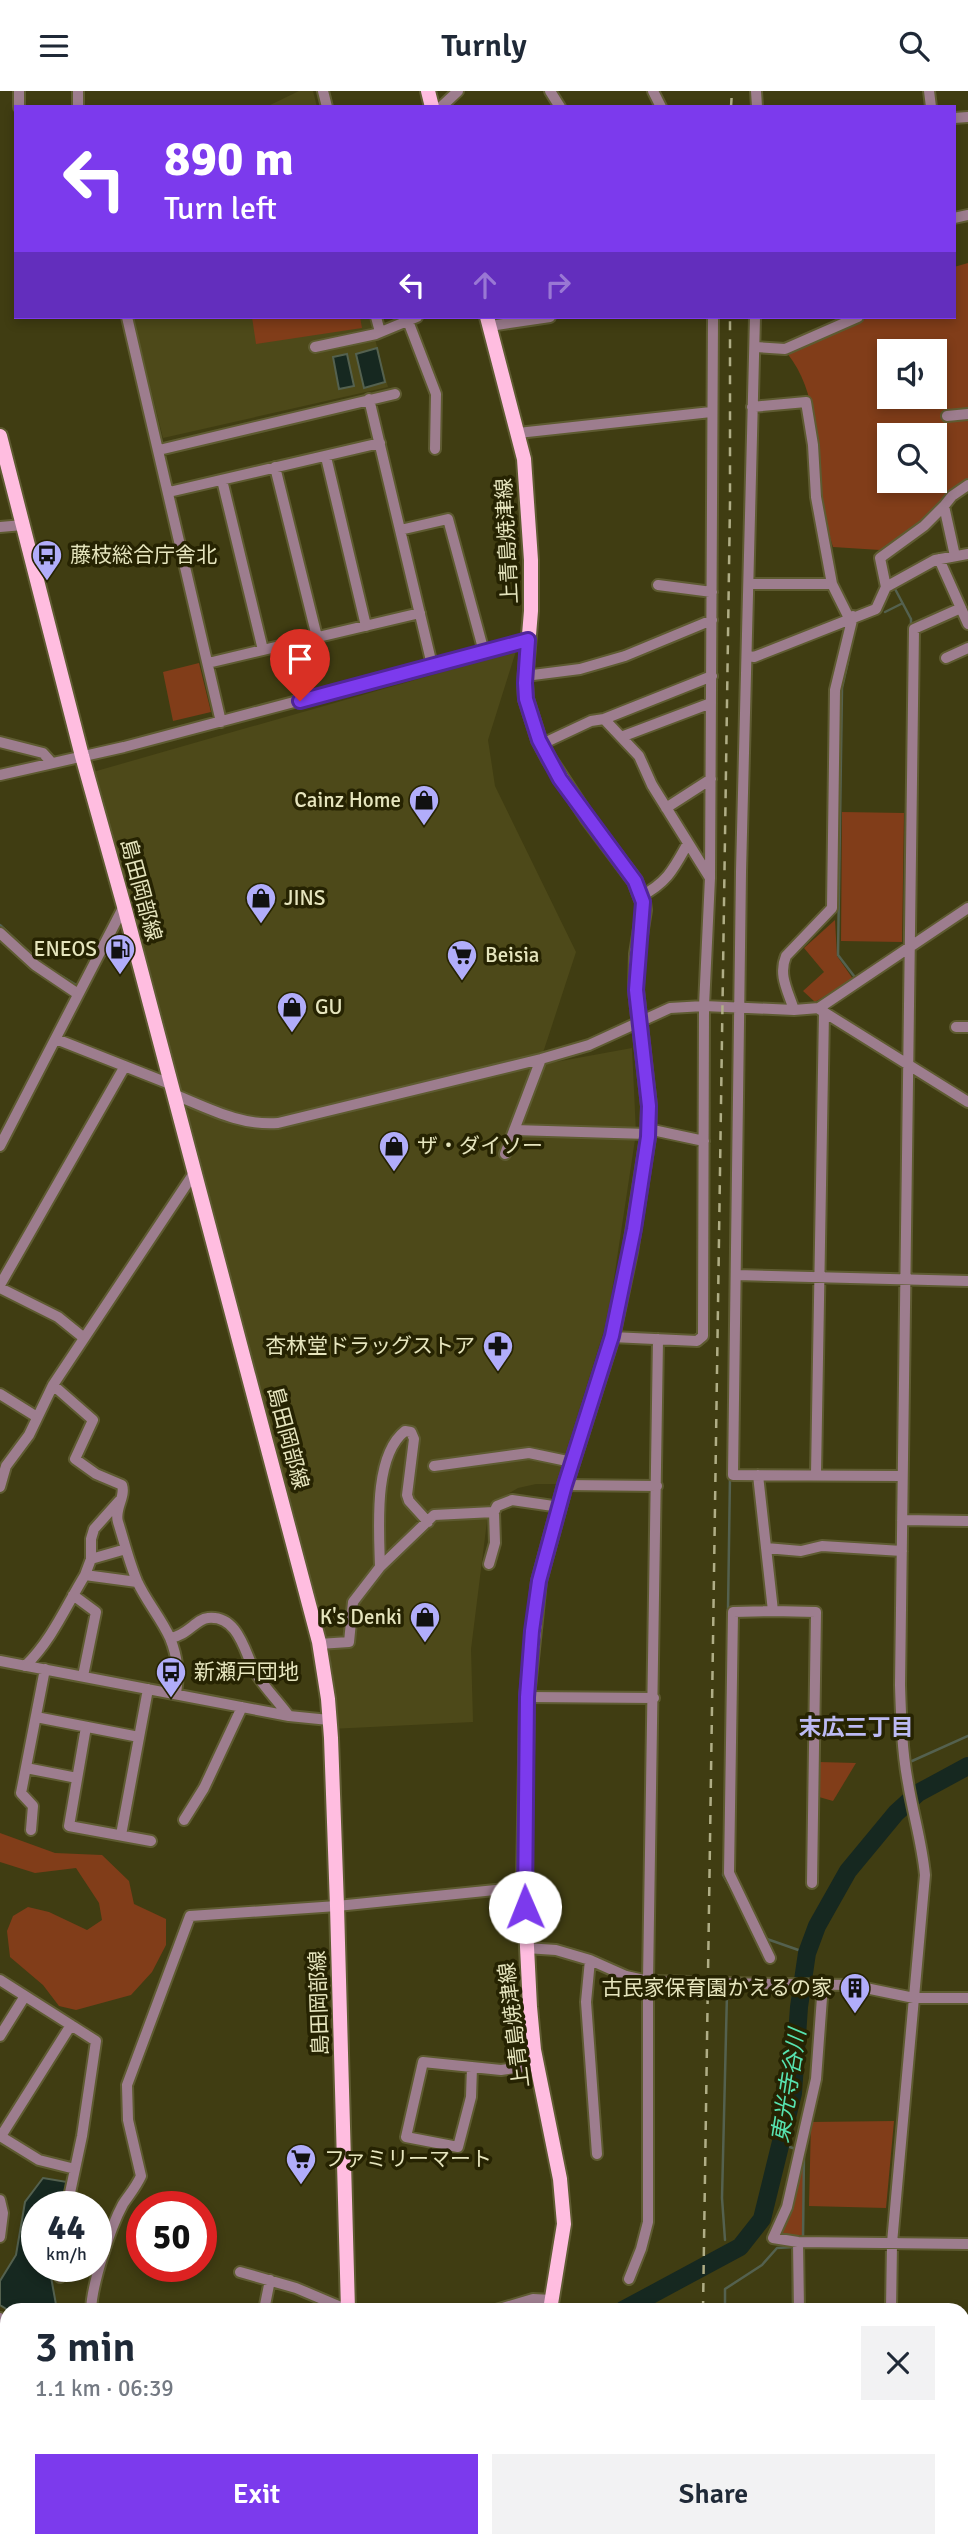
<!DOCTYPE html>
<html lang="en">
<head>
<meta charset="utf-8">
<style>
	:root { --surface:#fff; --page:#f2f2f3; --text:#1f2937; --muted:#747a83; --accent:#7c3aed }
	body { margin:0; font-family:Signika,"Noto Sans JP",sans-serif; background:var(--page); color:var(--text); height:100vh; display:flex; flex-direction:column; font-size:26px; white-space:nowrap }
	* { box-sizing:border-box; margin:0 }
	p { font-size:23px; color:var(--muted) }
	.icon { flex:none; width:38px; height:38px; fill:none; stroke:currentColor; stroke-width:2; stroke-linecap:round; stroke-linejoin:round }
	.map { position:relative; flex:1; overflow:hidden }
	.details { position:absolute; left:0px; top:2212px; width:970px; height:245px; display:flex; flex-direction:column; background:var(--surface); border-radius:21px 21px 0 0; box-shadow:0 4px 10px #0003 }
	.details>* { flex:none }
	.hud { position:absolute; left:14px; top:14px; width:942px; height:214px; border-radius:0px; box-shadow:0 4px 10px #0003; background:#7c3aed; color:#fff; overflow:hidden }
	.fabs { position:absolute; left:877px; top:248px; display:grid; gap:14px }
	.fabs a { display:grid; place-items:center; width:70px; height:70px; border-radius:0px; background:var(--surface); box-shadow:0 4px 10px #0003; font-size:35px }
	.speed { position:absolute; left:21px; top:2100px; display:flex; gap:14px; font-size:35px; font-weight:700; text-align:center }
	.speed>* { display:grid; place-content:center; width:91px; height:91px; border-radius:50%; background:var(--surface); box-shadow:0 4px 10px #0003; line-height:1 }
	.speed small { font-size:18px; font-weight:400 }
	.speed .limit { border:10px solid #d22; background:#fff; color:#111 }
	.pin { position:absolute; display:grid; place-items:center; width:60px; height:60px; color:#fff; margin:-72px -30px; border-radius:50% 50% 50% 0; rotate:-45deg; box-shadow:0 0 7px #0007 }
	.pin .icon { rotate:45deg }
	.me { position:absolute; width:77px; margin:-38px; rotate:359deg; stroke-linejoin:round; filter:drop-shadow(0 0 5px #0008) }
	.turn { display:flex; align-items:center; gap:24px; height:147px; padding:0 35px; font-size:32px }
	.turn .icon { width:91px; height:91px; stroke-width:2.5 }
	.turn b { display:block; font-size:49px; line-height:60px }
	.lanes { display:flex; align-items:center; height:66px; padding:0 35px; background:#0003; justify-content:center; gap:35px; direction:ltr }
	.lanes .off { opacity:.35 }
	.round { display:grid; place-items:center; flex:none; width:74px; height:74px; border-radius:0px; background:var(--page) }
	.head { display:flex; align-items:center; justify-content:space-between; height:119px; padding:0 35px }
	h1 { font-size:42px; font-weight:600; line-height:52px }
	.cta { display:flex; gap:14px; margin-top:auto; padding:14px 35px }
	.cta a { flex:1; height:80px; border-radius:0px; background:var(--accent); color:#fff; font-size:28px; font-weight:600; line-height:80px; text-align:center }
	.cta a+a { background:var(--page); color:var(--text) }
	header { display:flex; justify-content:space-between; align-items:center; height:91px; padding:0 35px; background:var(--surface); font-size:32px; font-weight:600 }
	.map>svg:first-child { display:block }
	.built { fill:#4d4919 }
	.green { fill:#813d19; fill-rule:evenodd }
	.water { fill:#162820; stroke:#54614f; stroke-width:2 }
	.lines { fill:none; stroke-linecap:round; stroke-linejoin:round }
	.stream { stroke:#54614f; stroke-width:2.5 }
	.river { stroke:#162820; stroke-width:18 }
	.minor-tunnel { stroke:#59562c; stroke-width:10; stroke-dasharray:10 5; stroke-linecap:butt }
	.minor-casing { stroke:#5e5b31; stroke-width:14 }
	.major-casing { stroke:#5e5b31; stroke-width:18 }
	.minor { stroke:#9d7d8e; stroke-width:10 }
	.major { stroke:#ffbde0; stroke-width:14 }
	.rail { stroke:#b0ae86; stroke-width:2.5; stroke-dasharray:9 9; stroke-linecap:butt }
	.route-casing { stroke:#51269a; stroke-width:18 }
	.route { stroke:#7c3aed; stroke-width:12 }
	.labels { text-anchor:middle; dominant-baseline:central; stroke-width:7; stroke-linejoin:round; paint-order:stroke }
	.street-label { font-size:21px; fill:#e6e5be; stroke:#262302 }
	.poi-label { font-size:21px; fill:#e6e5be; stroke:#262302; text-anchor:start }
	.neighbourhood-label { font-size:23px; font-weight:bold; fill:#bcbaf3; stroke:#262302 }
	.water-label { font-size:23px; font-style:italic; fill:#57e3b0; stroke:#262302 }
</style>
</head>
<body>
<header><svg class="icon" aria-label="menu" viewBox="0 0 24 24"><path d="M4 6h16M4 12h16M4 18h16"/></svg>Turnly<svg class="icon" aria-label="search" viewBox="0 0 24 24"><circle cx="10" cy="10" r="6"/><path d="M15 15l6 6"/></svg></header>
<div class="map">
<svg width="968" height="2457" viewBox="0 0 968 2457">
	<rect width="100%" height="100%" fill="#403d12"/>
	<path class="built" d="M299 0H313L317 16H266Z
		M133 226H369L388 296 163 347Z
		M516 560 488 649 495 695 576 861 539 974 632 957 636 1042 608 1227 556 1393H536L518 1397 489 1414 471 1558 473 1631 330 1638 333 1583 319 1521 93 681Z"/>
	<path class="green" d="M968 172V390L953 397 931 424 880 459 833 456C828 439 821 420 819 403 815 354 819 302 787 262L870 226H954V176ZM889 261H934V306H889ZM889 345H934V390H889Z
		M252 226H360L362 237 256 253Z
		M199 572 211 621 173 630 163 581Z
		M842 721 904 722 902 851 841 850Z
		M835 829 837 865 853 888 815 911 803 900 824 881 804 857Z
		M819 1671 856 1672 833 1710 819 1706Z
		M0 1742 55 1762 102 1764 129 1790 134 1813 166 1828V1854L152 1881 131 1904 76 1919 59 1915 43 1894 10 1866 7 1840 13 1825 28 1816 49 1821 87 1839 102 1829 99 1812 76 1777 35 1782 0 1771Z
		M894 2030 886 2117 809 2115 811 2031Z
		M804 2067 803 2144 780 2145Z
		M5 2341H7V2450L0 2455V2346Z"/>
	<path class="water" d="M377 257 385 291 364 297 356 263Z
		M347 263 354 295 339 298 333 266Z
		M43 2087 67 2091 62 2116H37V2175H49L57 2219H8L0 2214V2190L16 2164 25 2111Z"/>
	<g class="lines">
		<path class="stream" d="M894 496 911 528V536
			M885 521 901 513
			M849 566 842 597 838 864 854 885
			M0 834 42 873
			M60 884 78 895
			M912 1670 968 1645
			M725 1721 730 1385
			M724 1770 723 1784 732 1800
			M767 1848 807 1862
			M782 2053 798 2059
			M725 2149 722 2107 727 1902
			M803 2149 804 2062
			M793 2156V2219
			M725 2219V2198L762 2174 777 2157 794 2156
			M753 2450 793 2452V2450
			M240 2457 249 2450"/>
		<path class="river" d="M623 2219 740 2156 762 2128 793 2002 799 1916 807 1862 817 1835 848 1780 896 1722 918 1702 968 1675
			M301 2457 303 2450"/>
		<path class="minor-tunnel" d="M690 1891 719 1892"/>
		<g class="minor-casing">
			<path id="minor" d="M78 0V16
				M323 0 327 16
				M550 0 560 16
				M653 0 661 16
				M756 0 757 16
				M929 0 931 16
				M19 16V0
				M441 16 458 0
				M954 27 968 26
				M954 127 968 124
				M127 226 221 631
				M376 226 380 241
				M755 226 741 781 733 1384 902 1385
				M408 230 436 303 435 358
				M490 235 550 226
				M315 256 376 243 417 226
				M755 256 785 258 858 226
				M369 308 432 574
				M752 316 806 311 813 354 816 406 832 493 849 527
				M947 325 968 323
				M518 342 711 321
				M159 359 395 303
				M326 366 366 535
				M275 376 317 546
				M222 389 263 559
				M169 401 380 352
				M0 436 23 434
				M400 439 448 428 484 561
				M955 465 944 415 952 405 968 394
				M939 468 968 533
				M749 493H832
				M658 494 712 501
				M886 496 935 469 968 463
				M748 565 754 566 876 518 886 496 880 467 924 435 944 415
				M946 567 968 557
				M208 572 420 522
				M525 585 580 578 625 565 712 529
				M604 628 639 665 652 694 710 787
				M621 646 711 612
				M0 651 43 662 52 672
				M542 653 591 630 604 628 712 585
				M0 684 124 656 528 549
				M666 717 711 688
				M641 805C668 791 674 777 688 752
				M0 842 35 874 78 903
				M819 918 968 1011
				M794 919C788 900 778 884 786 865L832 817 835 599 853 525
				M956 936H968
				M56 948 170 993
				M173 1003C208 1017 240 1035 278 1032L541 968 589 954 670 917 704 915 794 919 819 917 968 817
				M648 1038 704 1050
				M514 1039 648 1043
				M0 1055 124 815
				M505 1063 541 968
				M737 1184 968 1190
				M0 1194 125 975
				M0 1197 58 1226 84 1247
				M612 1246 697 1250 703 1245 704 915 710 787 713 226
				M53 1294 93 1329 75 1368 96 1383 122 1394C126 1406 114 1418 118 1431 124 1450 129 1471 137 1490 146 1510 161 1527 170 1547 187 1545 196 1528 208 1527 239 1524 245 1563 255 1581 264 1596 278 1610 289 1625
				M0 1303 37 1326
				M434 1375 529 1362 572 1371
				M816 1383 824 921
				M758 1384 773 1520 816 1521 812 1792
				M565 1394 657 1395
				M0 1396 6 1375 29 1344 53 1294 194 1082
				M902 1429 968 1430
				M766 1457 801 1460 822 1455 902 1460
				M91 1468 126 1458
				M489 1473 495 1452 494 1421
				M380 1476C379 1438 373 1365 405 1340L411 1341 414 1348 407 1404 409 1410 428 1431
				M85 1484 91 1468V1448L94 1438 119 1410
				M73 1504 96 1521 83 1585
				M170 1547C178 1567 179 1582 176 1603
				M319 1553 349 1551 353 1511 380 1476 434 1424 494 1421 497 1415 512 1409 560 1416
				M0 1570 289 1625 329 1629
				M25 1575C52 1549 66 1515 85 1484L137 1491
				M527 1606 654 1607
				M36 1626 139 1646
				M86 1636 69 1735 151 1750
				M26 1677 77 1687
				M184 1729 204 1697 242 1616
				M31 1739 33 1715 21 1702 45 1578
				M121 1744 148 1598
				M526 1857 556 1859 590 1869 626 1885 648 1890 690 1891
				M770 1867 729 1782 733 1521 773 1520
				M590 1869 586 1911 597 2063
				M0 1889 96 1950 82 2045 67 2116
				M719 1892 851 1894 914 1907H968
				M823 1893 816 1988 787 2116 773 2147 798 2151 968 2153
				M0 1945 25 1905
				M472 1976 471 2006 458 2056 406 2046 423 1971 501 1979 537 1974
				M0 2045 39 2069 75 2078
				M1 2045 71 1934
				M0 2109 3 2122 0 2146
				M798 2151 799 2219
				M58 2175 60 2186
				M240 2181 296 2197 348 2219
				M629 2188 641 2158 648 2131V1890L658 1248
				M91 2219C92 2193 110 2137 123 2113 129 2104 136 2096 141 2085L128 2029 127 1994 190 1825 337 1815 524 1796
				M264 2219 270 2189
				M496 2219 533 2208 552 2209
				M891 2219 892 2152 925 1784C922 1752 913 1723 908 1692 902 1660 901 1627 900 1594L914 538 961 517
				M0 2227 7 2232
				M41 2450 48 2457
				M274 2450 275 2457
				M800 2450V2457
				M887 2457V2450"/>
		</g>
		<g class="major-casing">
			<path id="major" d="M428 0 432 16
				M487 226 524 368 531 469V520L525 592 526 608 539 649 549 668 587 726 635 790 643 811 644 819 637 863 636 899 649 1015 648 1046 630 1161 612 1246 565 1394 539 1490 527 1606 524 1796 530 1916 534 1959 560 2088 564 2133 550 2219
				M0 345 82 665 124 815 319 1551 328 1608 331 1647 337 1815 348 2219
				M353 2450V2457
				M495 2457 497 2450"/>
		</g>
		<use href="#minor" class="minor"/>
		<use href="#major" class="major"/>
		<path class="rail" d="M731 16 732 0
			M703 2219 730 411V226
			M700 2457V2450"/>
	</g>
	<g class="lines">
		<g class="route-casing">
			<path id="route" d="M300 610 528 549 525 592 526 608 539 649 560 688 635 790 643 811 636 899 649 1015 648 1046 634 1138 612 1245 565 1394 539 1490 532 1540 527 1606 525 1816"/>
		</g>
		<use href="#route" class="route"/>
	</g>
	<defs>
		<g id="bus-pin" transform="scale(1.575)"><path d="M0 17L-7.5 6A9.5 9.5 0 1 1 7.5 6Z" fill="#b1adfa" stroke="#262302"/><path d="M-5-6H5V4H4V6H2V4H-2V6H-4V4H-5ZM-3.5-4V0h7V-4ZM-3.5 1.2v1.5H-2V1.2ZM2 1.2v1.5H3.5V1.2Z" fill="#111"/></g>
		<g id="shop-pin" transform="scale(1.575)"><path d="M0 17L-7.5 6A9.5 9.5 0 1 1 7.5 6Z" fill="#b1adfa" stroke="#262302"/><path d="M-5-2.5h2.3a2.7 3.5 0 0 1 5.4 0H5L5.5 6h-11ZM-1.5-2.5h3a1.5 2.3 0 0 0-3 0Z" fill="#111"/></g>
		<g id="fuel-pin" transform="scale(1.575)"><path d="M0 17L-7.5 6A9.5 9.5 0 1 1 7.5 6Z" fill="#b1adfa" stroke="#262302"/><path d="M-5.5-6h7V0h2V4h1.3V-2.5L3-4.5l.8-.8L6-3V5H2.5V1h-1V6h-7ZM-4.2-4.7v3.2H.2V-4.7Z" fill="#111"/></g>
		<g id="supermarket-pin" transform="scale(1.575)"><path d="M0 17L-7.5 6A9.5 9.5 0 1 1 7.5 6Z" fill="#b1adfa" stroke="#262302"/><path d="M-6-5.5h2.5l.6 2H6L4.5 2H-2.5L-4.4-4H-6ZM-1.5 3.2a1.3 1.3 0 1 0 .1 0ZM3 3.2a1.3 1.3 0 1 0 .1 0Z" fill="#111"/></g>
		<g id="pharmacy-pin" transform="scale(1.575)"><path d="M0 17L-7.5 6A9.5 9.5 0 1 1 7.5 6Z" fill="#b1adfa" stroke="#262302"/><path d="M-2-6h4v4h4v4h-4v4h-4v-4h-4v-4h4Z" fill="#111"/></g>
		<g id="building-pin" transform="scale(1.575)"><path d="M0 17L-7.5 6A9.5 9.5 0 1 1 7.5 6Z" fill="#b1adfa" stroke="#262302"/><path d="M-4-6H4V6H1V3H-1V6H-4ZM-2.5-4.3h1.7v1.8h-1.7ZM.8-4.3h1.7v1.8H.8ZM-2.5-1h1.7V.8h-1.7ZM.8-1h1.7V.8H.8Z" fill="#111"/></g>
	</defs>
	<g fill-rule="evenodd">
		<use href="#bus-pin" x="47" y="464"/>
		<use href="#shop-pin" x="424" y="709"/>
		<use href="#shop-pin" x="261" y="807"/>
		<use href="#fuel-pin" x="120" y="858"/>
		<use href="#supermarket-pin" x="462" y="864"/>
		<use href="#shop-pin" x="292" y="916"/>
		<use href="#shop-pin" x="394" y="1055"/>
		<use href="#pharmacy-pin" x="498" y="1255"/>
		<use href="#shop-pin" x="425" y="1526"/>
		<use href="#bus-pin" x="171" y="1581"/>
		<use href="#building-pin" x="855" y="1897"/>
		<use href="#supermarket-pin" x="301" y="2068"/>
	</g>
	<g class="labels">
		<g class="street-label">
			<text transform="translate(507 450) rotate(-93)">上青島焼津線</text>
			<text transform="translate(141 799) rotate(75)">島田岡部線</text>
			<text transform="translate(288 1347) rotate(75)">島田岡部線</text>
			<text transform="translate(319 1912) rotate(-92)">島田岡部線</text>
			<text transform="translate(514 1934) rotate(-97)">上青島焼津線</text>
		</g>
		<g class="poi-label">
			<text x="70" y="464">藤枝総合庁舎北</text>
			<text x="401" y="709" text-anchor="end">Cainz Home</text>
			<text x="284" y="807">JINS</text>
			<text x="97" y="858" text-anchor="end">ENEOS</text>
			<text x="485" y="864">Beisia</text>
			<text x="315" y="916">GU</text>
			<text x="417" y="1055">ザ・ダイソー</text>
			<text x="475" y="1255" text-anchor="end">杏林堂ドラッグストア</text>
			<text x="402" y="1526" text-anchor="end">K's Denki</text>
			<text x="194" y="1581">新瀬戸団地</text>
			<text x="832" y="1897" text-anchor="end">古民家保育園かえるの家</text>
			<text x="324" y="2068">ファミリーマート</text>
		</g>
		<g class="neighbourhood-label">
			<text x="856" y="1636">末広三丁目</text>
		</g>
		<g class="water-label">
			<text transform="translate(789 1995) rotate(-81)">東光寺谷川</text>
		</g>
	</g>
</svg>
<div class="fabs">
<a><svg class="icon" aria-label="sound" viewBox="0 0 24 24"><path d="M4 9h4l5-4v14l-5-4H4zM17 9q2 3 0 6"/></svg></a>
<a><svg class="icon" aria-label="search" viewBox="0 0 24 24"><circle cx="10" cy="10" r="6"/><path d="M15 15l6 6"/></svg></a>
</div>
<div class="speed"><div>44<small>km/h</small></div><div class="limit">50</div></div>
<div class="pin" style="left:300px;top:610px;background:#d93025"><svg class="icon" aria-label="arrive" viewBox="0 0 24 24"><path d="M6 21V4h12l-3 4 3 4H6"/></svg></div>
<svg class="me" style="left:525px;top:1816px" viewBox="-20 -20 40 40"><circle r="19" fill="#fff"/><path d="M0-13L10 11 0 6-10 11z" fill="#7c3aed"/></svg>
<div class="hud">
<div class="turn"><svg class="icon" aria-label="left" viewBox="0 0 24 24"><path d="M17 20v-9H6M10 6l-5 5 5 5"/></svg><div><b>890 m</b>Turn left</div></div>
<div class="lanes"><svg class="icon" aria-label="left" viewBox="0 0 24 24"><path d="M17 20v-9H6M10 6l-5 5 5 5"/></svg><svg class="icon off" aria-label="ahead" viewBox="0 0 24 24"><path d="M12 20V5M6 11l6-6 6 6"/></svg><svg class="icon off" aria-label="right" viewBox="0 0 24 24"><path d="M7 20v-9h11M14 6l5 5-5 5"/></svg></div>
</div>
<section class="details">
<div class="head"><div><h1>3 min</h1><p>1.1 km · 06:39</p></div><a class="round"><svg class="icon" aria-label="close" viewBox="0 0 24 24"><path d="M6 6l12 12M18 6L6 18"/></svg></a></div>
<div class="cta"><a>Exit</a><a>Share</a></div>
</section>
</div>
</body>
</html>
